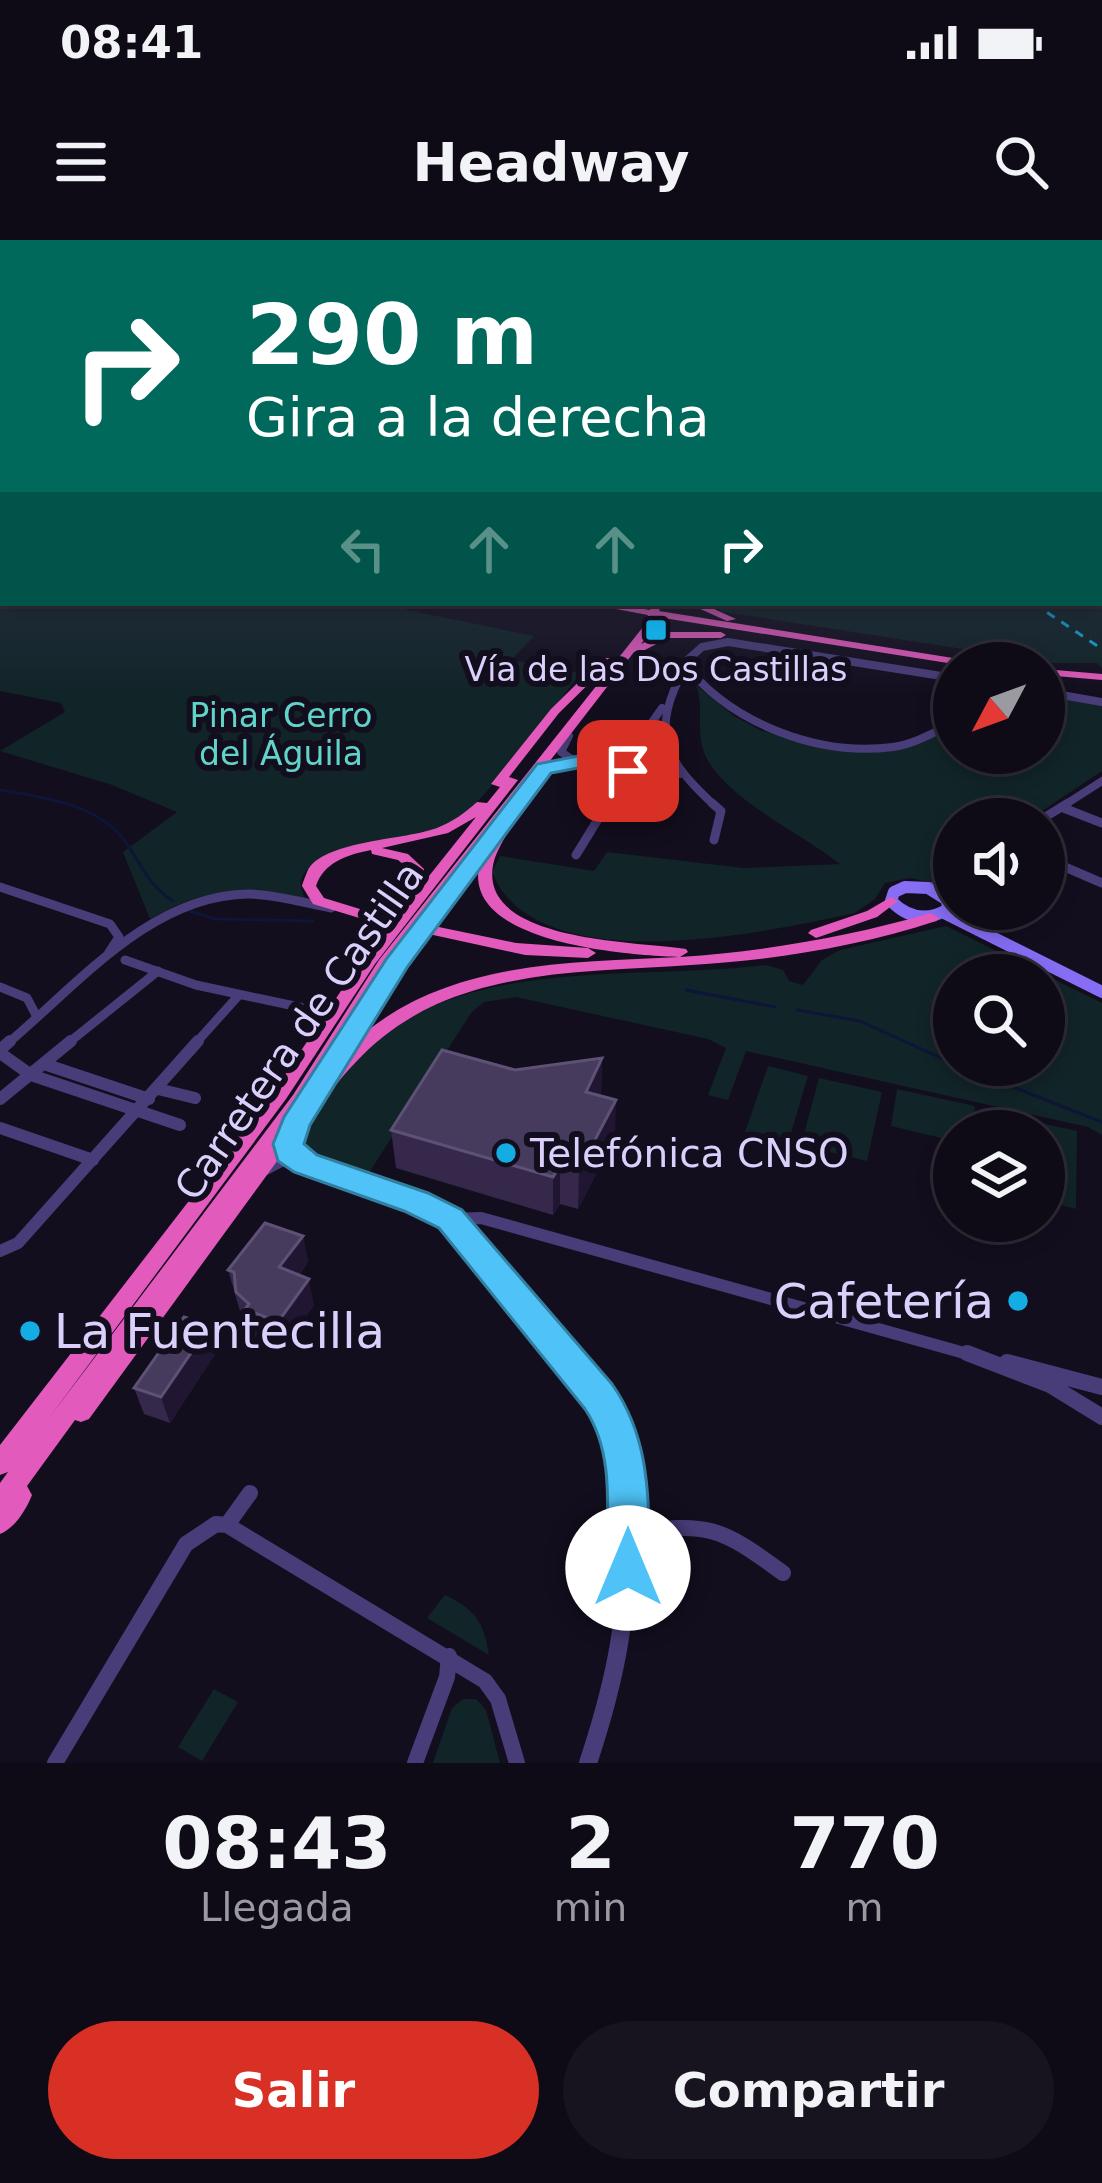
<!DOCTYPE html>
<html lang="es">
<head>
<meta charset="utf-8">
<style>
	:root { --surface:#0e0a16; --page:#17131f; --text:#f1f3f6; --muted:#9b9aa1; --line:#2e2b35; --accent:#d93025 }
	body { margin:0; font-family:"DejaVu Sans",sans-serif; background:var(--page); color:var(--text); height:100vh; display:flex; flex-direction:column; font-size:45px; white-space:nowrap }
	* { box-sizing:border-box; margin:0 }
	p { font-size:39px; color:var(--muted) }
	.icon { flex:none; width:66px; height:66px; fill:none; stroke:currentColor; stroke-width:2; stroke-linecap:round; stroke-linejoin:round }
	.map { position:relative; height:1523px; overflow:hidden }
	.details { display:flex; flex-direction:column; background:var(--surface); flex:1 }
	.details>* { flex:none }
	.top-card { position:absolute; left:0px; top:0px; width:1104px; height:366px; box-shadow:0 6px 18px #0003,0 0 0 3px var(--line); background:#00695c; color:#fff; overflow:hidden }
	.needle { width:78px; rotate:229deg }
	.fabs { position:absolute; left:933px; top:402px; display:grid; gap:24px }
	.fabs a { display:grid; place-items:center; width:132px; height:132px; border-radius:50%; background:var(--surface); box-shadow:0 6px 18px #0003,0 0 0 3px var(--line); font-size:60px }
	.pin { position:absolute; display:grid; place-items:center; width:102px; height:102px; color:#fff; margin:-51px; border-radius:24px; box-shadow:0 6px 18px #0006 }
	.me { position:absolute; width:132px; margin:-66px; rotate:0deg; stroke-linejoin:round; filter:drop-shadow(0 0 9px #0008) }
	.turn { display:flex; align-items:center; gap:42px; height:252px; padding:0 48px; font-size:54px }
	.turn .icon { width:156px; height:156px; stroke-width:2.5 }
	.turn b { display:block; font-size:84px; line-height:102px }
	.lanes { display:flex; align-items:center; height:114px; padding:0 48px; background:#0003; justify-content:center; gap:60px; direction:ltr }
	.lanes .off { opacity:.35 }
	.eta { display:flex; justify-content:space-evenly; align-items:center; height:204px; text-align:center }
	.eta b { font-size:72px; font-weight:800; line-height:84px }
	.primary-button { display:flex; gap:24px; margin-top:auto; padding:24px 48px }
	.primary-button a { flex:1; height:138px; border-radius:72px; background:var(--accent); color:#fff; font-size:48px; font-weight:800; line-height:138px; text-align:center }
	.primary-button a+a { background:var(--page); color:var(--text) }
	.status { display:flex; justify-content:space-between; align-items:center; height:84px; padding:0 60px; background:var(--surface); direction:ltr }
	.status svg { height:33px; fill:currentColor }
	header { display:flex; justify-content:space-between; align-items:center; height:156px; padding:0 48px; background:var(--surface); font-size:54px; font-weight:800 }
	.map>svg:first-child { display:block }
	.green { fill:#112427; fill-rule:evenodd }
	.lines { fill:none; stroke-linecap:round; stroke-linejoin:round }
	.stream { stroke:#0d1538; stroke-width:3 }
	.minor-far3 { stroke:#493d79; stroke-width:8 }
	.minor-far2 { stroke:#493d79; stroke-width:9 }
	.minor-far1 { stroke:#493d79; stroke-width:12 }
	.minor { stroke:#493d79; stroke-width:16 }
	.tertiary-far1 { stroke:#493d79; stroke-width:15 }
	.tertiary { stroke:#493d79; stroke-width:18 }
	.secondary { stroke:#866df3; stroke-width:12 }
	.trunk { fill:#e25abc; fill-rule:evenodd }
	.rail { stroke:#13ace3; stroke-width:3; stroke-dasharray:9 8; stroke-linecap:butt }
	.wall { fill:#35284a }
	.shaded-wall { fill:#201631 }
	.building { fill:#463a5d; stroke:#5e5176; stroke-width:3 }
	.route { fill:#4fc3f7; stroke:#337fa1; stroke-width:3 }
	.poi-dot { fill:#13ace3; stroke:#130e1e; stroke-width:4.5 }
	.labels { text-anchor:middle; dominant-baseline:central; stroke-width:12; stroke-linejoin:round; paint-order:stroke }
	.far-poi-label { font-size:33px; fill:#dbcffb; stroke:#130e1e }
	.far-park-label { font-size:33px; fill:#61d4ca; stroke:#130e1e }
	.street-label { font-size:39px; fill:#dbcffb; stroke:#130e1e }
	.poi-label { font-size:39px; fill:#dbcffb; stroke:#130e1e; text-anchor:start }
	.near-poi-label { font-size:48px; fill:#dbcffb; stroke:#130e1e; text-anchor:end }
</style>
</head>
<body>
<div class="status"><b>08:41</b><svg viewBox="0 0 49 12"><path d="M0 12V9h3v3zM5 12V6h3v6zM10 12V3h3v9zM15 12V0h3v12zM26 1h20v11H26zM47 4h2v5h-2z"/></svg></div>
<header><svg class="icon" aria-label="menu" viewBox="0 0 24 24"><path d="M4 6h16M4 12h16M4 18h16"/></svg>Headway<svg class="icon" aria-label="search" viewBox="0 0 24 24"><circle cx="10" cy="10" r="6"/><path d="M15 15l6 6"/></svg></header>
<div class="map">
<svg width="1102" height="1523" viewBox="0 0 1102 1523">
	<rect width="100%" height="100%" fill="#130e1e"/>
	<path class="green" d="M0 242 3 363H373L534 396 511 420 581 433C552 468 477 578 440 590 412 599 270 608 307 661 235 650 219 642 150 679L123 612 177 572 112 545 0 511 65 472 61 463 0 451Z
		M1102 242V428L1097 423H1054L723 372 708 363H1101Z
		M696 445 734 476 762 491 862 511 895 510 954 489V513H1044V456L1102 465V531L1030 579H954V626L929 642 910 638 885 643 875 659 855 673C766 692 536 743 492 632L500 616 594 631 607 612 743 628 840 624C803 594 731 562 707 519 694 495 705 468 696 445Z
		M946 686 1102 763V895L1088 887 746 811 728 860 708 855 726 808 708 799 516 757 484 762 471 773 367 936 296 911 297 900C313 875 329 846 349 824 452 712 630 742 766 725L783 730 789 741 803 745 822 720 840 710ZM954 735H1044V825H954Z
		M768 826 808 836 788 903 745 892Z
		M819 838 882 852 867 921 801 905Z
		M897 849 975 866 973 891H954V901L891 886Z
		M1008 876 1077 891 1076 969 1044 961V891H1006Z
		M445 1355C475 1369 484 1382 489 1415L427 1378Z
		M214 1449 238 1462 202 1521 178 1507Z
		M463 1459H476L486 1470 500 1523H433L452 1468Z"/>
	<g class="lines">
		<path class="stream" d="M0 550C43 557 100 564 127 604 143 627 148 645 173 661
			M190 671 215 679 313 681
			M686 750 775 767
			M797 770 860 781 954 824
			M957 825 1102 882"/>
		<path class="minor-far3" d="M954 438 728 402 702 407 684 423C730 483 818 517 893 507 915 504 934 492 954 483
			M679 439C650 498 671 525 715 566
			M1044 452 1102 462
			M569 496 561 512 575 521
			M544 529 578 522 680 534
			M619 529 662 468
			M606 566 628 531
			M1063 566 1102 541"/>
		<path class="minor-far2" d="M712 563 721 571 714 600
			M1061 567 1102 583
			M1042 579 1068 563
			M576 615 608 563
			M1044 618 1102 643
			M0 647 110 684 119 697 108 714
			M928 648 954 636
			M125 720 196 745 304 768
			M0 747 27 758 36 775
			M7 804C76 746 151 655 248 654 274 654 305 663 331 668
			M67 804 158 731
			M195 804 239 755"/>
		<path class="minor-far1" d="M0 810 10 801
			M0 813 31 835 180 885
			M44 824 149 859
			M158 849 195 858
			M0 859 71 801
			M0 888 93 920
			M266 929 283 920 305 924
			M451 979 481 978 975 1116
			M0 1011 18 1003 198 801"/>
		<path class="minor" d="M967 1113 1050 1145 1102 1177
			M1007 1122 1102 1147
			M227 1285 250 1253
			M629 1293C708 1282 719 1286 783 1333
			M55 1523 186 1304 216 1284 227 1285 485 1441 498 1459 517 1523
			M415 1523 447 1437 449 1416"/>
		<path class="tertiary-far1" d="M305 924 451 979 565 1116"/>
		<path class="tertiary" d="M562 1113C582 1138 610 1165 621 1196 630 1221 628 1252 628 1279 628 1373 618 1433 588 1523"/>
		<path class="secondary" d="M905 647 928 648 947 660 948 669C927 682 908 678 891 661L894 652Z
			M944 673 1102 752"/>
		<path class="trunk" d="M584 363H608L650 370 652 363H662L659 371 953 418 958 415 998 420 1003 423 954 424 657 377 653 388 641 404 666 392H721L726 395 721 398H668L641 412H634L502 583 510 587C505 598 497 610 494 621 473 703 640 701 686 709L688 712 680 717C766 711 848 697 931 673L939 678 936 681C857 707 774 720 691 725 606 731 517 729 437 764 406 778 378 798 355 823 342 836 331 853 317 863L315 869 89 1179 81 1182 75 1180 27 1246 32 1255C26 1270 15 1288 0 1294V1243L8 1232 0 1235V1205L274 851 363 718 409 660 403 656 411 646 410 630 398 620 372 614 371 610C347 615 324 622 316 646L324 658 386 677 389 680 386 683H376L313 664 302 646C302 645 308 629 309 628 329 600 405 600 437 588 452 582 465 573 477 562L487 563 500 547 491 544 551 469 603 418H611V422L559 473 509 537 518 540 375 724 286 859 49 1178 293 855 379 720 643 387 648 375ZM476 577 425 641 424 629 408 614 382 608 448 593ZM492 596C488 604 482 613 480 622 458 704 629 715 679 717 577 722 461 721 375 785 355 800 339 819 322 837L392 725Z
			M687 363H701L736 379 727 381Z
			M1044 429 1102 434V440L1044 435Z
			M891 657 898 661 877 677 816 698 808 693 811 690 867 671Z
			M429 685 516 703 588 708 596 713 588 718 525 715 424 693 421 690 424 687Z"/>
		<path class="rail" d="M1033 363 1102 409"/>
	</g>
	<path class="wall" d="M602 818 601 856 615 898 578 969 560 964 553 975 396 928 391 890 515 830Z
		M303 996 308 1022 299 1035 314 1065 284 1108 252 1095 249 1083 242 1078 228 1030Z
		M217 1111 170 1183 144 1174 134 1148Z"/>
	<path class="shaded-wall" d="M602 818 601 856 586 852Z
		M616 860 615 898 578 969 579 930Z
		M560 925V964L553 975V937Z
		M303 996 308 1022 285 1053 279 1027Z
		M309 1039 314 1065 284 1108 278 1082Z
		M210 1085 217 1111 170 1183 161 1157Z"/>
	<path class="building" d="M442 810 515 830 602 818 586 852 616 860 579 930 560 925 553 937 391 890Z
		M265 983 303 996 279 1027 309 1039 278 1082 245 1069 249 1064 236 1052 234 1032 228 1030Z
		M184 1077 210 1085 161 1157 134 1148Z"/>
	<linearGradient id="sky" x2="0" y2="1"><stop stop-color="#0a0810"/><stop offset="0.53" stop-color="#33364c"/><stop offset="1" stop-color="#33364c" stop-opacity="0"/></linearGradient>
	<rect width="1102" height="455" fill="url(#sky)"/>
	<path class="route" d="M578 516 639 531 628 537 578 528 551 533 408 726 310 885 304 904 317 915 428 953 462 970 612 1144C652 1201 648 1262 650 1328L644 1344 628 1350 613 1344 607 1328C606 1275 616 1215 585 1169L439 988 404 971 294 932 278 921 273 904 284 877 387 718 537 524Z"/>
	<g class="poi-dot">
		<rect x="644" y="378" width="24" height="24" rx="6"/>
		<circle cx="506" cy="913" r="12"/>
		<circle cx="1018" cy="1061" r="12"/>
		<circle cx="30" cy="1091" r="12"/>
	</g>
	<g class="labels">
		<g class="far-poi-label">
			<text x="656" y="429">Vía de las Dos Castillas</text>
		</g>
		<g class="far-park-label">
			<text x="281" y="475">Pinar Cerro<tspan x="281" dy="38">del Águila</tspan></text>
		</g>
		<g class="street-label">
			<text transform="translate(299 791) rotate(-55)">Carretera de Castilla</text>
		</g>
		<g class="poi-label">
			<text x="530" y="913">Telefónica CNSO</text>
		</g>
		<g class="near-poi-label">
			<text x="994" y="1061">Cafetería</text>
			<text x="54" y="1091" text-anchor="start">La Fuentecilla</text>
		</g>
	</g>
</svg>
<div class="fabs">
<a><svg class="needle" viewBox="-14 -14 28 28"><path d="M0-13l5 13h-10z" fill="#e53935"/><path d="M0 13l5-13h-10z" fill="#9b9aa1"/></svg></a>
<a><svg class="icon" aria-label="sound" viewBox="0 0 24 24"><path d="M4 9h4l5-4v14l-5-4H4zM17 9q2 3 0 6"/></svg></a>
<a><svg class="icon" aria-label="search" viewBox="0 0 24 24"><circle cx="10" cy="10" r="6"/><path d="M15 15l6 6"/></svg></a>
<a><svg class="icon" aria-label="layers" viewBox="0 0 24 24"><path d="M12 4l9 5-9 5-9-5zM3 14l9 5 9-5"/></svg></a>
</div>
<div class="pin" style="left:628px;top:531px;background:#d93025"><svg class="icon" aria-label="arrive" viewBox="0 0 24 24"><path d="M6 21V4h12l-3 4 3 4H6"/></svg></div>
<svg class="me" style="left:628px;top:1328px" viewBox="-20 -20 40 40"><circle r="19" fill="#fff"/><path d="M0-13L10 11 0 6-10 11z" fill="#4fc3f7"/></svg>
<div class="top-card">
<div class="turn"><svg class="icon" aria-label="right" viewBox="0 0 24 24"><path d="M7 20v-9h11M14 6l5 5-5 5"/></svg><div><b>290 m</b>Gira a la derecha</div></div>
<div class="lanes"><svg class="icon off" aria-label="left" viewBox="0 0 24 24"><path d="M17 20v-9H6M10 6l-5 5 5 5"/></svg><svg class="icon off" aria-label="ahead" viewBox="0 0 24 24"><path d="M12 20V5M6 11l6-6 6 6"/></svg><svg class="icon off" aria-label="ahead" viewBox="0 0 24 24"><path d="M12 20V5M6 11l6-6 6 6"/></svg><svg class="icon" aria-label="right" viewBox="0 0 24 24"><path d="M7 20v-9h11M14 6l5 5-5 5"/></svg></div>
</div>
</div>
<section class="details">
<div class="eta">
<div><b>08:43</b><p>Llegada</p></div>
<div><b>2</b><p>min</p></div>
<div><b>770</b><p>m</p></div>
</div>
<div class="primary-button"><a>Salir</a><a>Compartir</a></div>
</section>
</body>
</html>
